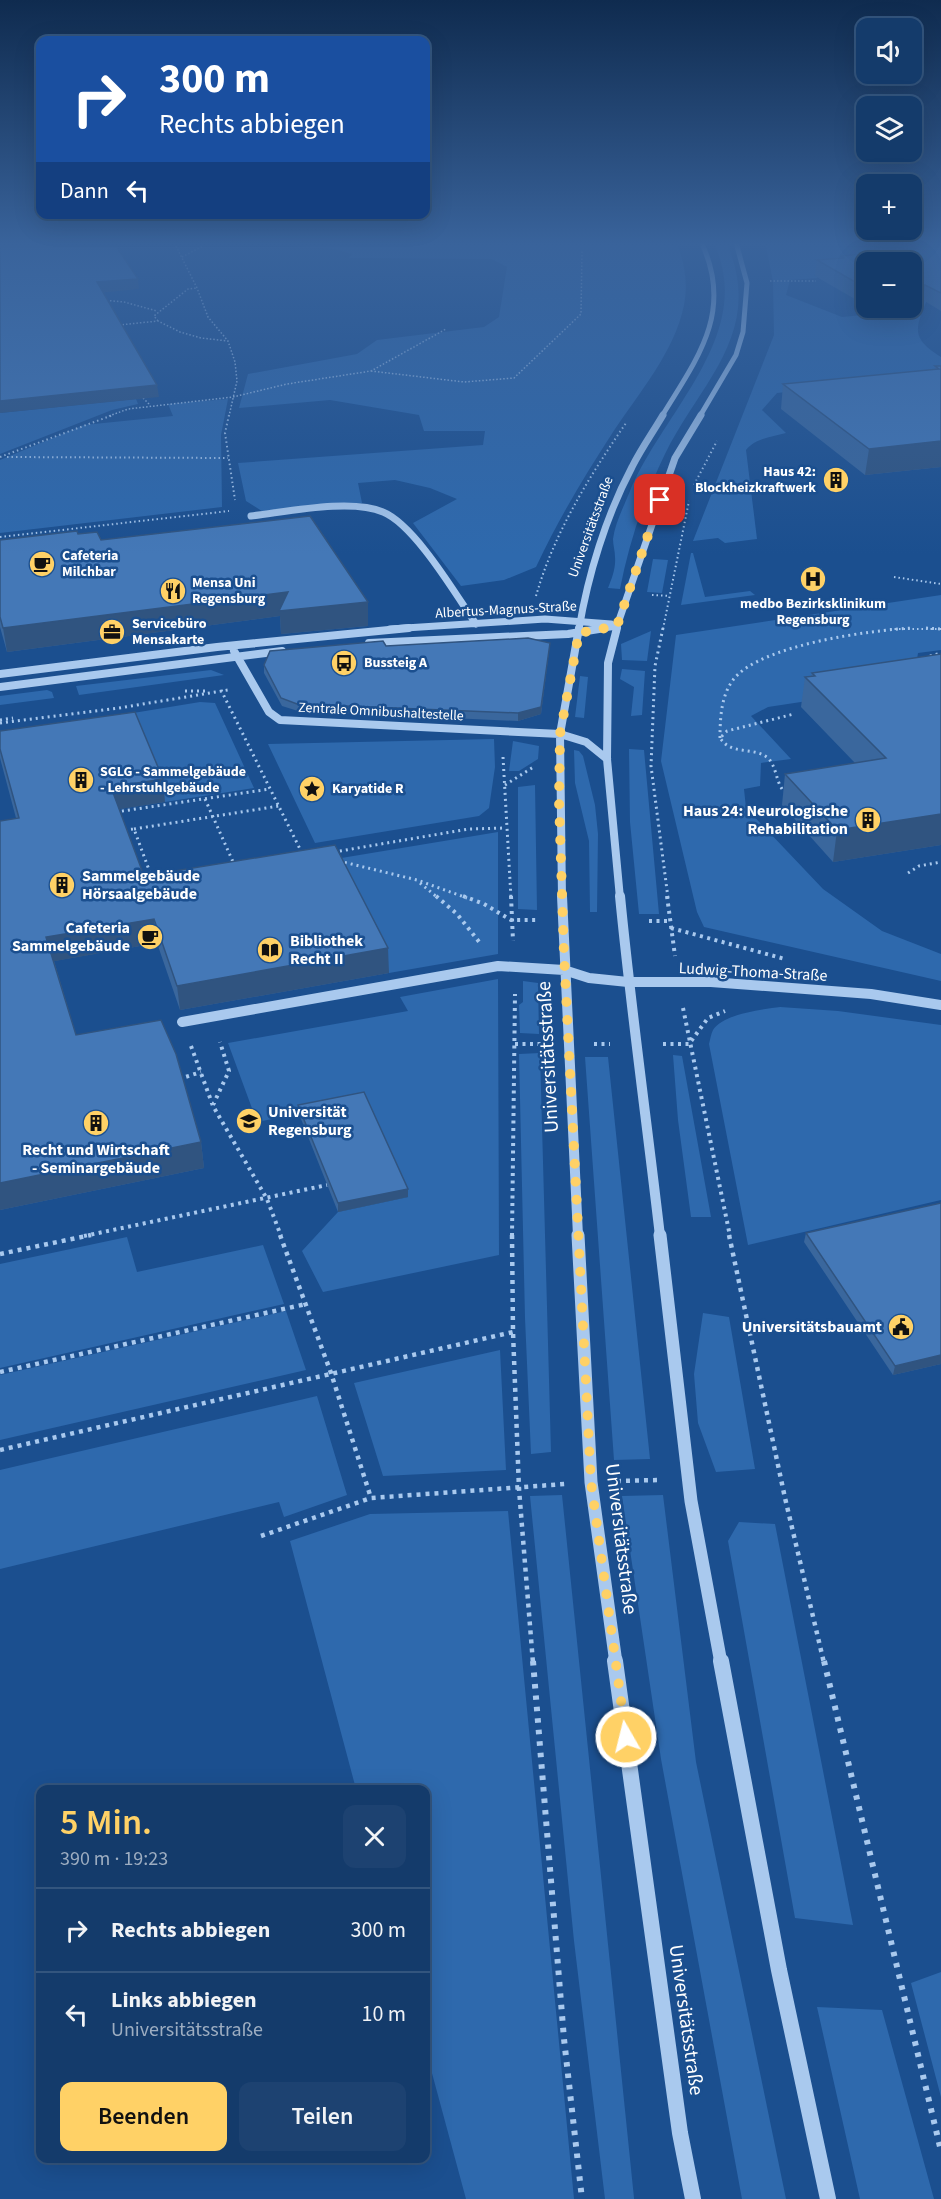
<!DOCTYPE html>
<html lang="de">
<head>
<meta charset="utf-8">
<style>
	:root { --surface:#143b6b; --page:#1d4271; --text:#f1f3f6; --muted:#9dadc1; --line:#33557e; --accent:#ffd166 }
	body { margin:0; font-family:"Source Sans 3",sans-serif; background:var(--page); color:var(--text); height:100vh; display:flex; flex-direction:column; font-size:22px; white-space:nowrap }
	* { box-sizing:border-box; margin:0 }
	p { font-size:20px; color:var(--muted) }
	.icon { flex:none; width:33px; height:33px; fill:none; stroke:currentColor; stroke-width:2; stroke-linecap:round; stroke-linejoin:round }
	.map { position:relative; flex:1; overflow:hidden }
	.drawer { position:absolute; left:36px; top:1785px; width:394px; height:378px; display:flex; flex-direction:column; background:var(--surface); border-radius:12px; box-shadow:0 6px 24px #0002,0 0 0 2px var(--line) }
	.drawer>* { flex:none }
	.guide { position:absolute; left:36px; top:36px; width:394px; height:183px; border-radius:12px; box-shadow:0 6px 24px #0002,0 0 0 2px var(--line); background:#1a4fa0; color:#fff; overflow:hidden }
	.controls { position:absolute; left:856px; top:18px; display:grid; gap:12px }
	.controls a { display:grid; place-items:center; width:66px; height:66px; border-radius:12px; background:var(--surface); box-shadow:0 6px 24px #0002,0 0 0 2px var(--line); font-size:30px }
	.pin { position:absolute; display:grid; place-items:center; width:51px; height:51px; color:#fff; margin:-26px; border-radius:12px; box-shadow:0 3px 9px #0006 }
	.me { position:absolute; width:66px; margin:-33px; rotate:352deg; stroke-linejoin:round; filter:drop-shadow(0 0 4px #0008) }
	.turn { display:flex; align-items:center; gap:21px; height:126px; padding:0 24px; font-size:27px }
	.turn .icon { width:78px; height:78px; stroke-width:2.5 }
	.turn b { display:block; font-size:42px; line-height:51px }
	.then { display:flex; align-items:center; height:57px; padding:0 24px; background:#0003; gap:12px; font-size:22px }
	.round { display:grid; place-items:center; flex:none; width:63px; height:63px; border-radius:12px; background:var(--page) }
	.headline { display:flex; align-items:center; justify-content:space-between; height:102px; padding:0 24px }
	h1 { font-size:36px; font-weight:600; line-height:45px; color:var(--accent) }
	.action { display:flex; gap:12px; margin-top:auto; padding:12px 24px }
	.action a { flex:1; height:69px; border-radius:12px; background:var(--accent); color:#111; font-size:24px; font-weight:600; line-height:69px; text-align:center }
	.action a+a { background:var(--page); color:var(--text) }
	ul { padding:0; list-style:none }
	li { display:flex; align-items:center; gap:18px; height:84px; padding:0 24px; border-top:2px solid var(--line) }
	li div { flex:1 }
	li b { display:block; font-size:22px }
	li em { font-style:normal }
	.map>svg:first-child { display:block }
	.green { fill:#2e69ad }
	.lines { fill:none; stroke-linecap:round; stroke-linejoin:round }
	.path-far5 { stroke:#a9c9ee; stroke-width:1.5; stroke-dasharray:1.5 2; stroke-linecap:butt }
	.path-far4 { stroke:#a9c9ee; stroke-width:2; stroke-dasharray:1.5 3; stroke-linecap:butt }
	.path-far3 { stroke:#a9c9ee; stroke-width:3; stroke-dasharray:2 4; stroke-linecap:butt }
	.path-far2 { stroke:#a9c9ee; stroke-width:4; stroke-dasharray:3 4.5; stroke-linecap:butt }
	.path-far1 { stroke:#a9c9ee; stroke-width:4.5; stroke-dasharray:4 5; stroke-linecap:butt }
	.path { stroke:#a9c9ee; stroke-width:6; stroke-dasharray:4.5 7; stroke-linecap:butt }
	.minor-far5 { stroke:#a9c9ee; stroke-width:5 }
	.minor-far4 { stroke:#a9c9ee; stroke-width:7 }
	.minor-far3 { stroke:#a9c9ee; stroke-width:8 }
	.minor-far2 { stroke:#a9c9ee; stroke-width:10 }
	.minor-far1 { stroke:#a9c9ee; stroke-width:13 }
	.minor { stroke:#a9c9ee; stroke-width:16 }
	.wall { fill:#3a679d }
	.shaded-wall { fill:#305480 }
	.building { fill:#4478b7; stroke:#305480; stroke-width:1.5 }
	.route { stroke:#ffd166; stroke-width:10; stroke-dasharray:0 18 }
	.labels { text-anchor:middle; dominant-baseline:central; stroke-width:5; stroke-linejoin:round; paint-order:stroke }
	.far-poi-label { font-size:14px; font-weight:bold; fill:#fff; stroke:#1b4f8f; text-anchor:start }
	.far-street-label { font-size:14px; fill:#fff; stroke:#1b4f8f }
	.poi-label { font-size:16px; font-weight:bold; fill:#fff; stroke:#1b4f8f; text-anchor:end }
	.street-label { font-size:16px; fill:#fff; stroke:#1b4f8f }
	.near-street-label { font-size:20px; fill:#fff; stroke:#1b4f8f }
</style>
</head>
<body>
<div class="map">
<svg width="941" height="2199" viewBox="0 0 941 2199">
	<rect width="100%" height="100%" fill="#1b4f8f"/>
	<path class="green" d="M295 246H678C685 265 688 284 684 305 675 351 639 393 613 432 584 477 559 518 536 567L504 580 461 586 413 523 457 499 430 488 395 480 358 483 362 503 265 513 246 501 238 463 483 445 485 431H424L419 415 330 400 239 408 248 374 357 354 377 340 484 327 499 317 507 267 492 259 349 258 352 254 334 249Z
		M715 246H728C764 334 700 383 665 454 644 497 629 543 620 589L608 588C612 578 616 568 615 557 615 551 613 545 613 539 615 523 624 506 630 491 662 413 755 335 715 246Z
		M766 246 941 248 867 262 838 273 814 275 818 278 790 280 786 295 842 317 894 312 897 308H912V282L928 297C916 328 909 337 941 357V376L777 393 762 410 786 433C771 437 756 438 746 450L757 539 725 543 718 538 693 541 774 335 773 282Z
		M136 399 138 404 112 410 0 454V413Z
		M228 399 221 435 222 507 0 533V460L84 425 173 416 168 404Z
		M691 553H693L705 597 750 591 755 595 681 605Z
		M653 559 668 560 662 593 647 592Z
		M941 595V650L918 653 913 685 768 707 751 716 791 759 761 763 760 786 744 789 746 808 823 889 882 931 941 954V981L704 927 697 912 661 761 676 635Z
		M651 631 647 661 622 660 621 644Z
		M622 669 645 671 642 715 631 716 634 687 620 679Z
		M211 670 224 675 79 695 76 686Z
		M580 676 588 677 584 718 575 717Z
		M47 690 52 692 54 698 0 705V696Z
		M200 702 215 703 254 788 165 802 138 734 127 714Z
		M494 739 495 767 489 808 479 816 315 843 268 744Z
		M513 741 539 746 538 759 519 771H509Z
		M629 749 644 750 659 914H639L630 822Z
		M574 750 579 751 583 756 595 805 598 834 597 912H590L589 841 575 783Z
		M535 785 537 910 518 909V787Z
		M498 832V954L389 973 336 868 149 890Z
		M498 979 499 1255 323 1292 302 1251 338 1212 408 1197 365 1101 257 1122 228 1043 408 1011 400 997Z
		M523 981 538 983 539 1034 520 1033 519 1005 523 1002Z
		M780 1007 838 1011 941 1025V1200L748 1245 709 1044C710 1040 711 1034 713 1030 723 1014 763 1009 780 1007Z
		M540 1053 551 1452 531 1454 525 1318 519 1054Z
		M673 1055 682 1056 711 1217H691L678 1120Z
		M585 1057H608L650 1459 614 1460Z
		M127 1237 137 1272 263 1245 284 1304 0 1368V1264Z
		M286 1311 306 1370 0 1440V1375Z
		M703 1313 729 1317 755 1469 716 1472 698 1423 694 1374Z
		M500 1350 506 1470 383 1476 354 1383Z
		M317 1396 347 1495 284 1517 279 1502 0 1569V1470Z
		M562 1495 634 2198V2199H605L574 1941 530 1496Z
		M663 1495 696 1762 786 2199H742L661 1759 622 1496Z
		M508 1511 574 2199H466L426 2051V1790L356 1789 290 1541 370 1514Z
		M739 1522 775 1524 853 1925 795 1918 728 1541Z
		M941 1972V2097L911 1983Z
		M817 2007 882 2010 934 2199H860Z"/>
	<g class="lines">
		<path class="path-far5" d="M176 246 197 288 208 317 228 341 235 362 237 381 229 416
			M182 257 203 246
			M770 281H816
			M103 300 124 302 157 311
			M158 321 154 316 188 289 197 288
			M119 325 158 321 180 332 201 338 228 341
			M371 371 464 382 514 378 581 314 582 251
			M143 398 149 404
			M109 416 128 409 233 397 287 384 371 371 446 329"/>
		<path class="path-far4" d="M229 415 225 433 235 500
			M0 457 113 415
			M7 457 228 458
			M694 485 717 441
			M0 537 229 511
			M894 577 941 584
			M652 595 670 596
			M536 596C554 533 589 477 626 423
			M663 629 689 501
			M890 629H941"/>
		<path class="path-far3" d="M663 628 655 666 651 766 668 898
			M926 628 941 629
			M930 656 941 653
			M221 690 302 853
			M185 691H205
			M0 720 13 718
			M0 723 119 708 228 690
			M720 738C720 719 721 696 733 680 759 645 871 630 913 628
			M503 757 511 898
			M505 785 535 766
			M782 789C776 780 776 766 768 758 753 746 732 756 720 738L727 731 794 714
			M205 799 234 864
			M116 812 270 789
			M134 829 279 806
			M125 830 134 829 152 878
			M334 852 469 829 505 828
			M339 861 417 880 467 898
			M908 873 919 866 941 862
			M420 883 438 898"/>
		<path class="path-far2" d="M436 896 457 914 480 943
			M463 896 484 904 511 920H537
			M511 896 513 941
			M667 896 675 956
			M649 921H669
			M671 928 785 959
			M683 1008 730 1236
			M515 1044H544
			M594 1044H610
			M663 1044H689L708 1018 725 1011
			M191 1046 213 1106 267 1199 281 1236
			M179 1079 201 1072
			M213 1105 229 1071 220 1042
			M84 1236 327 1185
			M512 1236 515 994"/>
		<path class="path-far1" d="M280 1235 331 1373 371 1498 565 1484
			M512 1235 513 1332 519 1489 533 1663
			M729 1235 785 1498 824 1663
			M0 1254 91 1235
			M0 1372 306 1304
			M0 1450 513 1332
			M617 1481 660 1480
			M261 1536 371 1498"/>
		<path class="path" d="M533 1661 564 2039 582 2199
			M824 1661 941 2151"/>
		<path class="minor-far5" d="M662 416C696 360 733 314 703 246
			M700 416 736 355 743 332 747 283 737 246"/>
		<path class="minor-far4" d="M251 516C286 512 351 498 383 512 415 525 456 595 476 624
			M390 629 545 619 611 624
			M579 629C588 575 606 516 632 467 641 449 653 432 663 415
			M596 629 617 626
			M616 629 675 458 701 415"/>
		<path class="minor-far3" d="M617 628 608 663 607 759 620 898
			M369 643 568 634 605 628
			M234 651 269 712 280 720 560 734 586 742 607 759
			M0 674 217 647 409 628
			M0 687 282 651
			M562 898 560 734 579 628"/>
		<path class="minor-far2" d="M562 896 578 1236
			M620 896C631 1010 647 1123 660 1236
			M182 1022 498 966 564 970 589 978 628 982H711L871 994 941 1005"/>
		<path class="minor-far1" d="M578 1235 591 1482 616 1663
			M660 1235 691 1501 721 1663"/>
		<path class="minor" d="M615 1661 680 2133 693 2199
			M721 1661 779 1970 828 2199"/>
	</g>
	<path class="wall" d="M882 246H941V311L923 300 912 301V262H867V306L815 276 817 260 840 258 841 256 891 251Z
		M935 366H941V467L865 475 781 409 783 384 935 369Z
		M78 534 101 540 368 626 281 634 280 616 7 652 0 627V540Z
		M550 643 541 714 518 721 298 711 282 706 264 673V665L386 646Z
		M941 654V845L833 862 782 805 785 774 855 763 801 707 805 677 811 676 812 673Z
		M0 731 163 779 165 802 119 809 144 876 389 973 180 1010 157 943 54 961 76 1035 201 1142 204 1168 0 1210 16 818 0 758Z
		M298 1105 408 1197 338 1212 299 1114Z
		M941 1203V1364L893 1375 804 1242 806 1233Z"/>
	<path class="shaded-wall" d="M138 279 139 289 98 293 97 282Z
		M925 285 923 300 912 301V286Z
		M157 385 159 397 0 413V401Z
		M941 441V467L865 475 869 449Z
		M288 592 368 602V626L281 634 280 616 7 652 3 628Z
		M550 643 541 714 518 721V713Z
		M163 779 165 802 114 810 111 787Z
		M941 814V845L833 862 837 830Z
		M154 919 157 943 50 962 46 937Z
		M388 948 389 973 180 1010 177 986Z
		M201 1142 204 1168 0 1210V1183Z
		M408 1189V1197L338 1212V1203Z
		M941 1355V1364L893 1375 895 1366Z"/>
	<path class="building" d="M0 246H116L138 279 97 282 157 385 0 401Z
		M912 246H941V293L925 285 912 286V262H867V289L817 260 844 258 841 256 917 249Z
		M935 366H941V441L869 449 783 384 939 369Z
		M310 516 368 602 279 611 288 592 3 628 0 617V540L77 531 78 534 97 532 101 540Z
		M528 638 550 643 541 707 518 713 297 704 281 698 264 665 270 651 383 641 386 646Z
		M941 654V814L837 830 785 774 886 758 805 677 815 676 812 673Z
		M135 712 163 779 111 787 144 876 335 845 388 948 177 986 154 919 46 937 76 1035 161 1020 176 1054 201 1142 0 1183V821L19 818 0 749V731Z
		M364 1092 408 1189 338 1203 298 1105Z
		M941 1203V1355L895 1366 806 1233Z"/>
	<linearGradient id="sky" x2="0" y2="1"><stop stop-color="#0f2b4f"/><stop offset="0.44" stop-color="#39639b"/><stop offset="1" stop-color="#39639b" stop-opacity="0"/></linearGradient>
	<rect width="941" height="554" fill="url(#sky)"/>
	<g class="lines">
		<path class="route" d="M626 1737 591 1482 564 954 559 801 560 734 579 633 617 626 660 500"/>
	</g>
	<defs>
		<g id="building-disc" transform="scale(1.35)"><circle r="9.5" fill="#ffd166" stroke="#1b4f8f"/><path d="M-4-6H4V6H1V3H-1V6H-4ZM-2.5-4.3h1.7v1.8h-1.7ZM.8-4.3h1.7v1.8H.8ZM-2.5-1h1.7V.8h-1.7ZM.8-1h1.7V.8H.8Z" fill="#111"/></g>
		<g id="cafe-disc" transform="scale(1.35)"><circle r="9.5" fill="#ffd166" stroke="#1b4f8f"/><path d="M-5.5-4.5H6V0H3Q3 3.5 0 3.5H-2.5Q-5.5 3.5-5.5 0ZM3-3.2v2h1.7v-2ZM-6 4.5H4V6H-6Z" fill="#111"/></g>
		<g id="hospital-disc" transform="scale(1.35)"><circle r="9.5" fill="#ffd166" stroke="#1b4f8f"/><path d="M-5-5h3v3.5h4V-5h3V5h-3V1.5h-4V5h-3Z" fill="#111"/></g>
		<g id="restaurant-disc" transform="scale(1.35)"><circle r="9.5" fill="#ffd166" stroke="#1b4f8f"/><path d="M-5-6h1v4h1v-4h1v4h1v-4h1v5L-1.5 .5V6h-2V.5L-5-1ZM5-6V6H3V1.5H1.5Q1.5-4 5-6Z" fill="#111"/></g>
		<g id="office-disc" transform="scale(1.35)"><circle r="9.5" fill="#ffd166" stroke="#1b4f8f"/><path d="M-6-3h4V-5.5h4V-3h4V5H-6ZM-1-4.5V-3h2v-1.5ZM-6 0V1H6V0Z" fill="#111"/></g>
		<g id="bus-disc" transform="scale(1.35)"><circle r="9.5" fill="#ffd166" stroke="#1b4f8f"/><path d="M-5-6H5V4H4V6H2V4H-2V6H-4V4H-5ZM-3.5-4V0h7V-4ZM-3.5 1.2v1.5H-2V1.2ZM2 1.2v1.5H3.5V1.2Z" fill="#111"/></g>
		<g id="sight-disc" transform="scale(1.35)"><circle r="9.5" fill="#ffd166" stroke="#1b4f8f"/><path d="M0-6L1.8-2.2L6-1.7L2.9 1.2L3.7 5.4L0 3.3L-3.7 5.4L-2.9 1.2L-6-1.7L-1.8-2.2Z" fill="#111"/></g>
		<g id="library-disc" transform="scale(1.35)"><circle r="9.5" fill="#ffd166" stroke="#1b4f8f"/><path d="M-6-4Q-3-5.5-.7-3.5V5Q-3 3-6 4ZM6-4Q3-5.5 .7-3.5V5Q3 3 6 4Z" fill="#111"/></g>
		<g id="university-disc" transform="scale(1.35)"><circle r="9.5" fill="#ffd166" stroke="#1b4f8f"/><path d="M0-5L7-2L0 1L-7-2ZM-4 1L0 2.5L4 1V4Q0 6-4 4Z" fill="#111"/></g>
		<g id="civic-disc" transform="scale(1.35)"><circle r="9.5" fill="#ffd166" stroke="#1b4f8f"/><path d="M-.6-6.5H3V-4.5H.6V-3L4-1V1h2V6H-6V1h2V-1L-.6-3ZM-1.2 2.5V6h2.4V2.5Z" fill="#111"/></g>
	</defs>
	<g fill-rule="evenodd">
		<use href="#building-disc" x="836" y="480"/>
		<use href="#cafe-disc" x="42" y="564"/>
		<use href="#hospital-disc" x="813" y="579"/>
		<use href="#restaurant-disc" x="173" y="591"/>
		<use href="#office-disc" x="112" y="632"/>
		<use href="#bus-disc" x="344" y="663"/>
		<use href="#building-disc" x="81" y="780"/>
		<use href="#sight-disc" x="312" y="789"/>
		<use href="#building-disc" x="868" y="820"/>
		<use href="#building-disc" x="62" y="885"/>
		<use href="#cafe-disc" x="150" y="937"/>
		<use href="#library-disc" x="270" y="950"/>
		<use href="#university-disc" x="249" y="1121"/>
		<use href="#building-disc" x="96" y="1123"/>
		<use href="#civic-disc" x="901" y="1327"/>
	</g>
	<g class="labels">
		<g class="far-poi-label">
			<text x="816" y="472" text-anchor="end">Haus 42:<tspan x="816" dy="16">Blockheizkraftwerk</tspan></text>
			<text x="62" y="556">Cafeteria<tspan x="62" dy="16">Milchbar</tspan></text>
			<text x="192" y="583">Mensa Uni<tspan x="192" dy="16">Regensburg</tspan></text>
			<text x="813" y="604" text-anchor="middle">medbo Bezirksklinikum<tspan x="813" dy="16">Regensburg</tspan></text>
			<text x="132" y="624">Servicebüro<tspan x="132" dy="16">Mensakarte</tspan></text>
			<text x="364" y="663">Bussteig A</text>
			<text x="100" y="772">SGLG - Sammelgebäude<tspan x="100" dy="16">- Lehrstuhlgebäude</tspan></text>
			<text x="332" y="789">Karyatide R</text>
		</g>
		<g class="far-street-label">
			<text transform="translate(591 527) rotate(-70)">Universitätsstraße</text>
			<text transform="translate(506 610) rotate(-3)">Albertus-Magnus-Straße</text>
			<text transform="translate(381 712) rotate(3)">Zentrale Omnibushaltestelle</text>
		</g>
		<g class="poi-label">
			<text x="848" y="811">Haus 24: Neurologische<tspan x="848" dy="18">Rehabilitation</tspan></text>
			<text x="82" y="876" text-anchor="start">Sammelgebäude<tspan x="82" dy="18">Hörsaalgebäude</tspan></text>
			<text x="130" y="928">Cafeteria<tspan x="130" dy="18">Sammelgebäude</tspan></text>
			<text x="290" y="941" text-anchor="start">Bibliothek<tspan x="290" dy="18">Recht II</tspan></text>
			<text x="268" y="1112" text-anchor="start">Universität<tspan x="268" dy="18">Regensburg</tspan></text>
			<text x="96" y="1150" text-anchor="middle">Recht und Wirtschaft<tspan x="96" dy="18">- Seminargebäude</tspan></text>
			<text x="882" y="1327">Universitätsbauamt</text>
		</g>
		<g class="street-label">
			<text transform="translate(753 972) rotate(3)">Ludwig-Thoma-Straße</text>
		</g>
		<g class="near-street-label">
			<text transform="translate(548 1057) rotate(-93)">Universitätsstraße</text>
			<text transform="translate(621 1539) rotate(83)">Universitätsstraße</text>
			<text transform="translate(686 2020) rotate(82)">Universitätsstraße</text>
		</g>
	</g>
</svg>
<div class="controls">
<a><svg class="icon" aria-label="sound" viewBox="0 0 24 24"><path d="M4 9h4l5-4v14l-5-4H4zM17 9q2 3 0 6"/></svg></a>
<a><svg class="icon" aria-label="layers" viewBox="0 0 24 24"><path d="M12 4l9 5-9 5-9-5zM3 14l9 5 9-5"/></svg></a>
<a>+</a>
<a>−</a>
</div>
<div class="pin" style="left:660px;top:500px;background:#d93025"><svg class="icon" aria-label="arrive" viewBox="0 0 24 24"><path d="M6 21V4h12l-3 4 3 4H6"/></svg></div>
<svg class="me" style="left:626px;top:1737px" viewBox="-20 -20 40 40"><circle r="17" fill="#ffd166" stroke="#fff" stroke-width="3"/><path d="M0-11L8 9 0 5-8 9z" fill="#fff"/></svg>
<div class="guide">
<div class="turn"><svg class="icon" aria-label="right" viewBox="0 0 24 24"><path d="M7 20v-9h11M14 6l5 5-5 5"/></svg><div><b>300 m</b>Rechts abbiegen</div></div>
<div class="then">Dann<svg class="icon" aria-label="left" viewBox="0 0 24 24"><path d="M17 20v-9H6M10 6l-5 5 5 5"/></svg></div>
</div>
<section class="drawer">
<div class="headline"><div><h1>5 Min.</h1><p>390 m · 19:23</p></div><a class="round"><svg class="icon" aria-label="close" viewBox="0 0 24 24"><path d="M6 6l12 12M18 6L6 18"/></svg></a></div>
<ul>
<li><svg class="icon" aria-label="right" viewBox="0 0 24 24"><path d="M7 20v-9h11M14 6l5 5-5 5"/></svg><div><b>Rechts abbiegen</b></div><em>300 m</em></li>
<li><svg class="icon" aria-label="left" viewBox="0 0 24 24"><path d="M17 20v-9H6M10 6l-5 5 5 5"/></svg><div><b>Links abbiegen</b><p>Universitätsstraße</p></div><em>10 m</em></li>
</ul>
<div class="action"><a>Beenden</a><a>Teilen</a></div>
</section>
</div>
</body>
</html>
